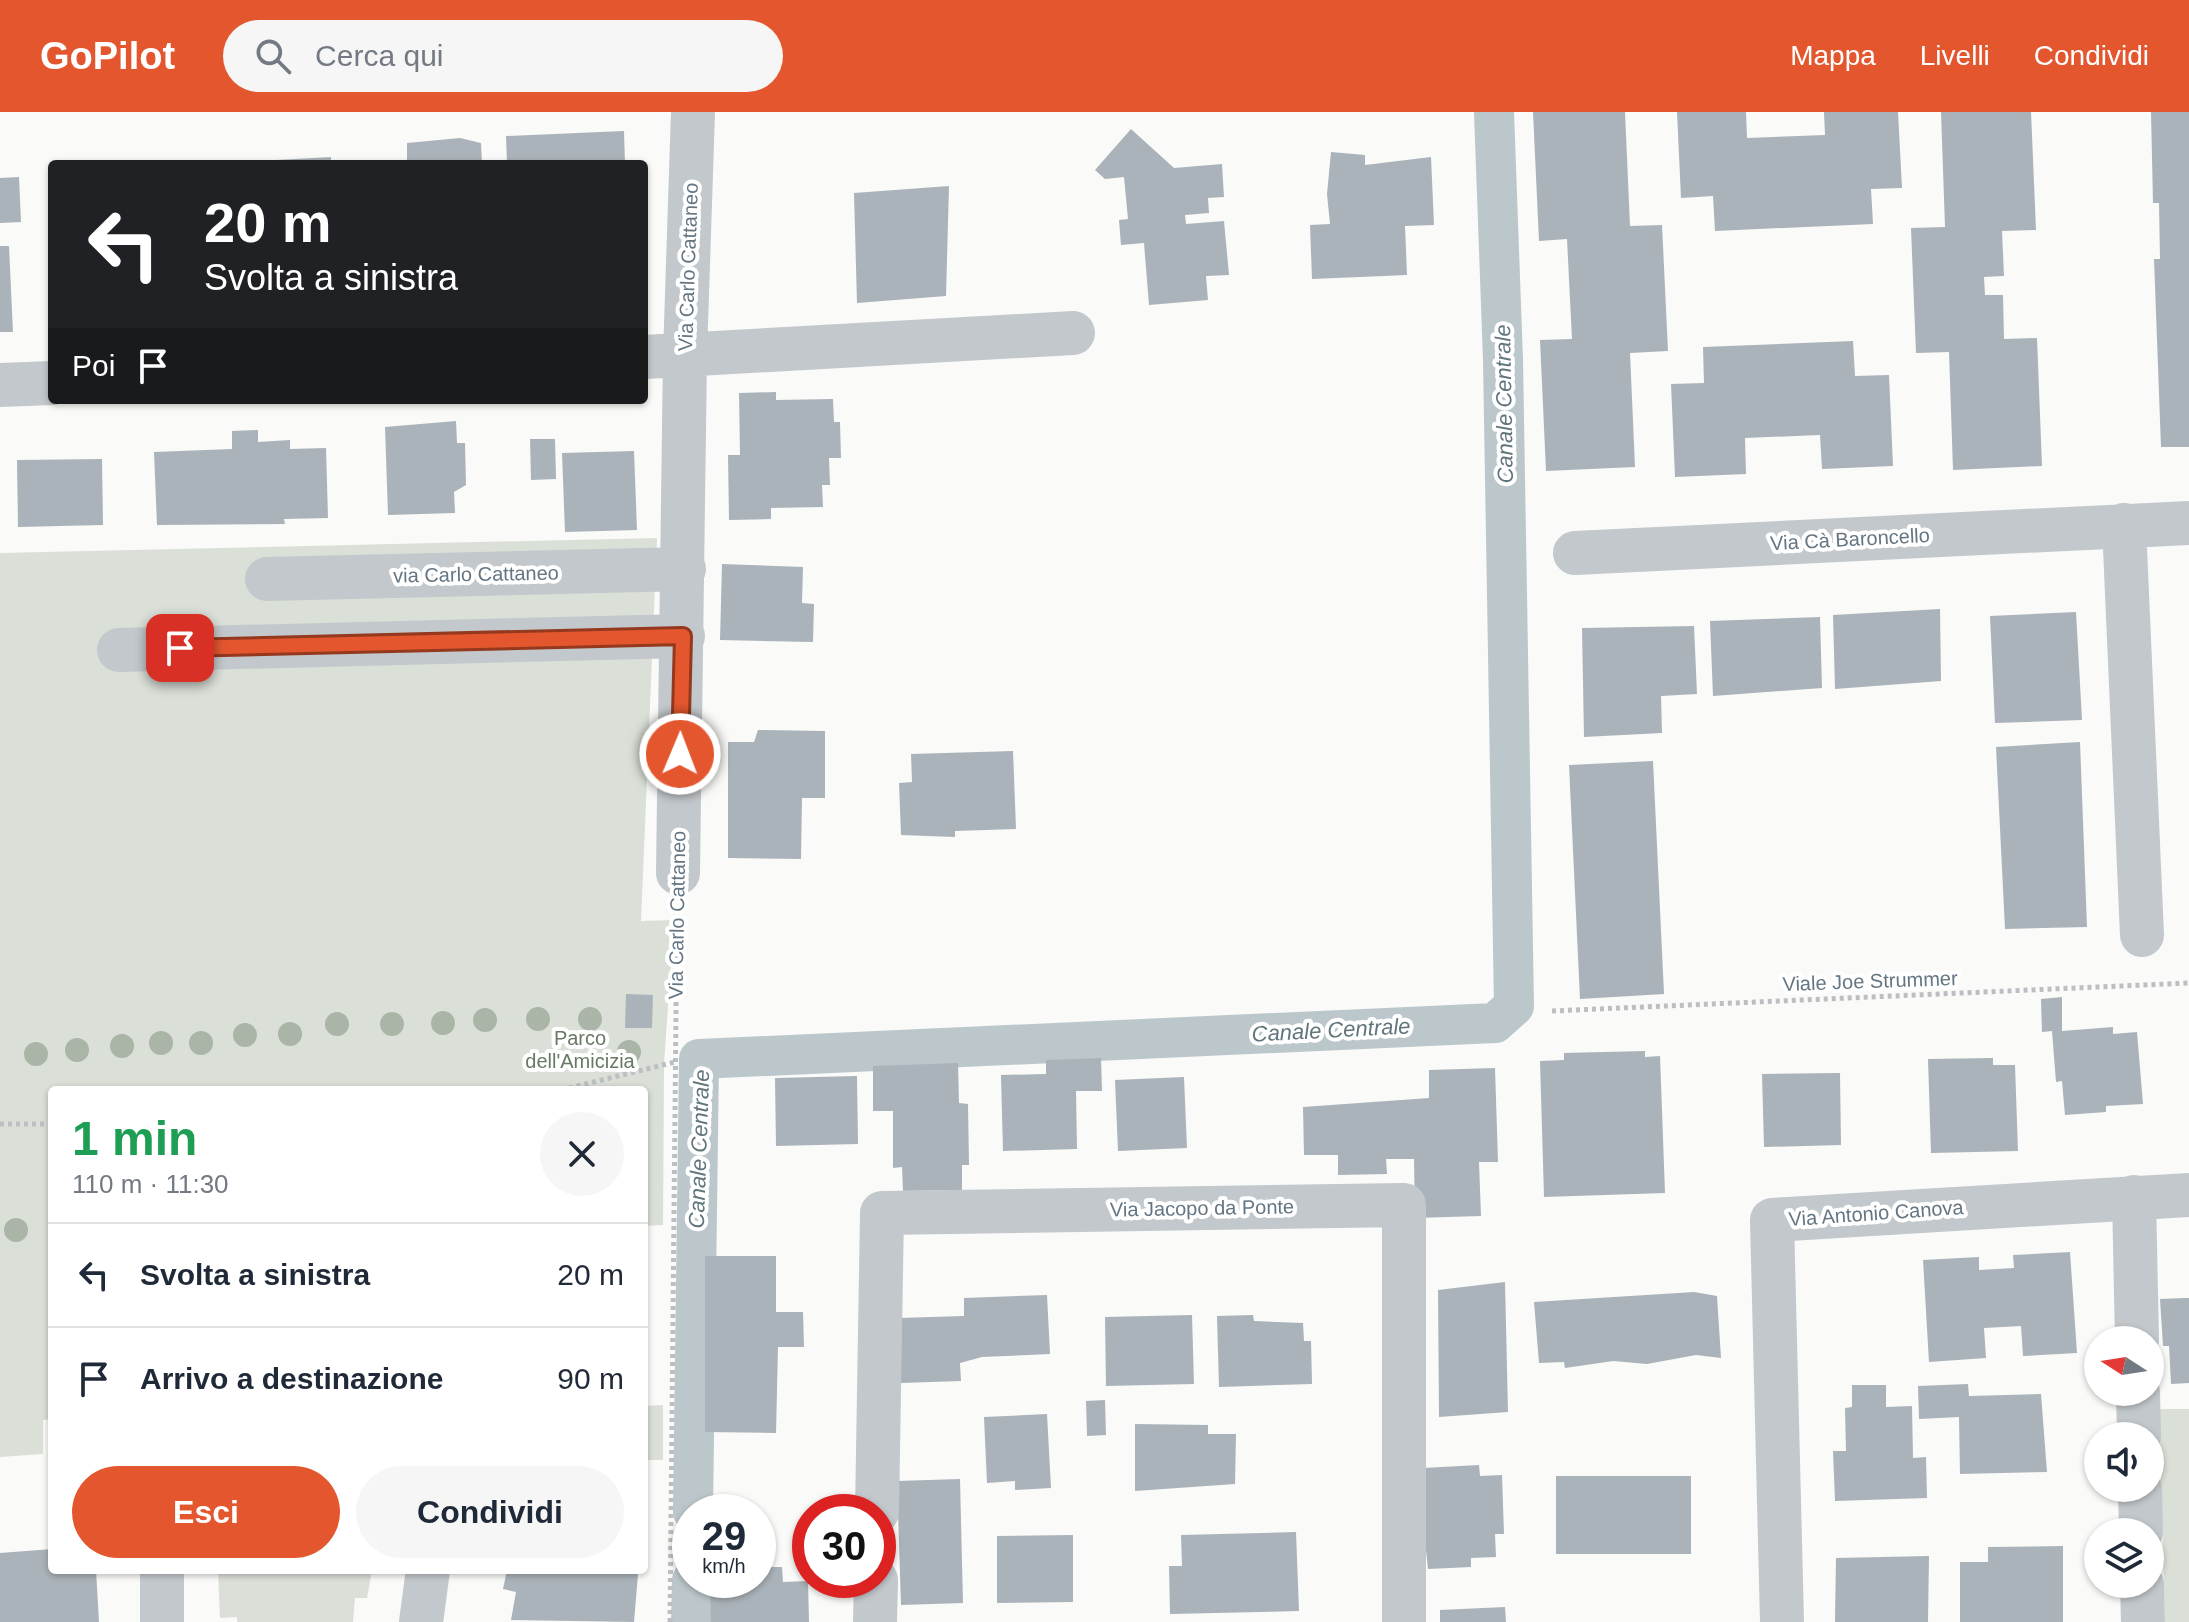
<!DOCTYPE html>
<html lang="it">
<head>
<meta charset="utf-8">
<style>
	:root { --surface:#fff; --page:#f6f6f7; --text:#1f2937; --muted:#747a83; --line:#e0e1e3; --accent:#e4572e }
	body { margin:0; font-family:Arial,sans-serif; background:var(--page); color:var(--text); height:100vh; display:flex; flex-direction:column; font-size:30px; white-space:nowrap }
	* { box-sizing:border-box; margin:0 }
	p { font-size:26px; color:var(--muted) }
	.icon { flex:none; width:44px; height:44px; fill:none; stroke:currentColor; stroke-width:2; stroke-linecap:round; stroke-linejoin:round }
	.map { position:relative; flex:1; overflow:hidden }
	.panel { position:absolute; left:48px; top:974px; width:600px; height:488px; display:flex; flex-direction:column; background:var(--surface); border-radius:8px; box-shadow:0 2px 6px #0004 }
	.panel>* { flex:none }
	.banner { position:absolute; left:48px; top:48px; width:600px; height:244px; border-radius:8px; box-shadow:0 2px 6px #0004; background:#202124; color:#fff; overflow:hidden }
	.needle { width:52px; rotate:282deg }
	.tools { position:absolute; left:2084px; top:1214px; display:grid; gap:16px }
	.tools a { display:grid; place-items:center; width:80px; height:80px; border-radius:50%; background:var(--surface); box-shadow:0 2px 6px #0004; font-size:40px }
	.speed { position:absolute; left:672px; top:1382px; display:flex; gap:16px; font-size:40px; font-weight:700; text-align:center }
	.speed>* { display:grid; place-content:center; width:104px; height:104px; border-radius:50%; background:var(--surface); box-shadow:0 2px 6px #0004; line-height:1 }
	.speed small { font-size:20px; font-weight:400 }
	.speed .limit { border:12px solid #d22; background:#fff; color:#111 }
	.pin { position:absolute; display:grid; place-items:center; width:68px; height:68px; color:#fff; margin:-34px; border-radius:16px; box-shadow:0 4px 12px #0006 }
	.me { position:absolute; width:88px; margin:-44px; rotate:1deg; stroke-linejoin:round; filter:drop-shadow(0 0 6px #0008) }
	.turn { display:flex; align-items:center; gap:28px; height:168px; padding:0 24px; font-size:36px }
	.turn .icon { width:104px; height:104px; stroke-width:2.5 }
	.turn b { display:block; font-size:56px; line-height:68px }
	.then { display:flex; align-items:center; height:76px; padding:0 24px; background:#0003; gap:16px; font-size:30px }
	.round { display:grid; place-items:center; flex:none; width:84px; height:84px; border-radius:42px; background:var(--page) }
	.head { display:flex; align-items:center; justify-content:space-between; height:136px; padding:0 24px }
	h1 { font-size:48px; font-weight:700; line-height:60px; color:#1e9e55 }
	.action { display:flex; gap:16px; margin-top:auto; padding:16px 24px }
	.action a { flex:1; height:92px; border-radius:48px; background:var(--accent); color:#fff; font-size:32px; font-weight:700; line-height:92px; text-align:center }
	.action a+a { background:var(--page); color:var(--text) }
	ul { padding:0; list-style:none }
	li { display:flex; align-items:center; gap:24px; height:104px; padding:0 24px; border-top:2px solid var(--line) }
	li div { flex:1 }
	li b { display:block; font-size:30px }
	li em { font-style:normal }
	header { display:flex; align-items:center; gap:48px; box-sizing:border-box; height:112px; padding:0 40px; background:var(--accent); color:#fff }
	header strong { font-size:38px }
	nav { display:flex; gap:44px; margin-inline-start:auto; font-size:28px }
	.search { width:560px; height:72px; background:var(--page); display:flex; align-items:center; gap:20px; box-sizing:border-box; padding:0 28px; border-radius:44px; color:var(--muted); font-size:30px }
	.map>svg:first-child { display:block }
	.green { fill:#dadfd7 }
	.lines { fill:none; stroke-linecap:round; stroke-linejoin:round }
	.canal { stroke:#bbc7cb; stroke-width:40 }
	.building { fill:#aab3b9 }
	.path { stroke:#bbbfc2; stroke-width:5; stroke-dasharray:4 4; stroke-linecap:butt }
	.minor { stroke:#c3c8cc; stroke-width:44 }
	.tree { fill:#aab4a7 }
	.route-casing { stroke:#94391e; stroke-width:20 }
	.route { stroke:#e4572e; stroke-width:14 }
	.labels { text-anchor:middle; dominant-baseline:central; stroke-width:8; stroke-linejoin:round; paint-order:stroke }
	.street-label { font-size:20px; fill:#657683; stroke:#fff }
	.park-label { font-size:20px; fill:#687a64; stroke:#fff }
	.water-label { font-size:22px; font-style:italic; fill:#60757c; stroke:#fff }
</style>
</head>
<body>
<header>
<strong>GoPilot</strong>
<div class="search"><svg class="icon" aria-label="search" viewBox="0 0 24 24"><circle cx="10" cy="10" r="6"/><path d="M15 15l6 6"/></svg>Cerca qui</div>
<nav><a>Mappa</a><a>Livelli</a><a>Condividi</a></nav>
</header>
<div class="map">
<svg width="2189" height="1510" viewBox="0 0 2189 1510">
	<rect width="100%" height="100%" fill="#fafaf8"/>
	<path class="green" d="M657 426 641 809 674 808 664 952 663 1113 644 1114V978H52V1307L43 1308V1342L0 1345V441Z
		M663 1293V1348H644V1294Z
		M2159 1297H2189V1510H2165Z
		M218 1458H372L367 1486H355L353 1510H237V1505L220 1506Z"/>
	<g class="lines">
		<path class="canal" d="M693 1400 699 947 1495 911 1514 894 1503 248 1494 0
			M691 1510 692 1468"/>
	</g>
	<path class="building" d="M1533 0H1625L1630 114 1662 113 1668 239 1630 241 1635 355 1546 359 1540 228 1572 227 1567 127 1539 129Z
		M1677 0H1746L1747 26 1825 23 1824 0H1898L1902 76 1871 77 1873 112 1715 119 1713 84 1681 86Z
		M1941 0H2031L2036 118 2002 119 2004 164 1984 165 1985 183H2003L2004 227 2037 226 2042 354 1953 358 1949 240 1916 241 1911 116 1945 115Z
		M2151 0H2189V335H2161L2154 147H2160L2159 91H2153Z
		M1131 17 1174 56 1222 52 1224 85 1208 86 1209 101 1185 103 1186 112 1224 109 1229 163 1206 164 1208 188 1149 193 1144 131 1121 133 1119 108 1128 107 1124 65 1105 67 1095 58Z
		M624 19 625 52H507L506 24Z
		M460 26 481 31 482 52H407V31Z
		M1331 40 1365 43V53L1431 45 1434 113 1405 114 1407 163 1312 167 1310 113 1330 112 1327 82Z
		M331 45V52H242V50Z
		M19 65 21 110 0 111V66Z
		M949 74 946 184 857 191 854 81Z
		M0 134H9L13 220H0Z
		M1853 229 1855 264 1889 263 1893 354 1822 357 1820 323 1745 326 1746 362 1675 365 1671 272 1704 271 1703 235Z
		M776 280V288L833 287 834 310H840L841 346H829L830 373H822L823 395 771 396V407L729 408 728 343H740L739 281Z
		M456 309 457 331H465L466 373 454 380 455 401 388 403 385 315Z
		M258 318V330L290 328V337L326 336 328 406 284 407 285 412 157 413 154 340 232 337V319Z
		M530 327H555L556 367 531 368Z
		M634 339 637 418 565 420 562 341Z
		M102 347 103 413 18 415 17 348Z
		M722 452 803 455 802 491 814 492 813 530 720 528Z
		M1940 497 1941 569 1835 577 1833 503Z
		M2076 500 2082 608 1995 611 1990 504Z
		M1820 505 1822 576 1713 584 1710 509Z
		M1694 514 1697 582 1661 584 1662 621 1584 625 1582 516Z
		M758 618 825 619V686H802L801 747 728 746V630H754Z
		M2080 630 2087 815 2005 817 1996 635Z
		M1013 639 1016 717 955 719V725L901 723 899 671 912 670 911 642Z
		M1653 649 1664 882 1580 887 1569 653Z
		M626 882 653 883 652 916H625Z
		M2062 885V919L2113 915V922L2137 920 2143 992 2106 994V1000L2065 1003 2062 969 2056 970 2052 919 2042 920 2041 887Z
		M1645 939V945L1660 944 1665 1081 1544 1085 1540 949 1564 948V941Z
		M1101 946 1102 979H1076L1077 1037 1003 1039 1001 963 1046 962V948Z
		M1993 946V953H2015L2018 1039 1931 1041 1928 947Z
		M958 951 959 991 968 992 969 1053H962V1078L903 1079 902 1055 893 1056V999H873V954Z
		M1495 956 1498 1050H1479L1481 1104 1415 1106 1414 1047H1386L1387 1062 1338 1063V1043H1304L1303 995 1429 986V958Z
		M1840 961 1841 1033 1764 1035 1762 962Z
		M857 964 858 1032 776 1034 775 966Z
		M1184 965 1187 1036 1118 1039 1115 968Z
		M2070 1140 2077 1241 2023 1244 2021 1214 1984 1216 1986 1246 1929 1250 1923 1148 1979 1145V1158L2014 1156 2013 1143Z
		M705 1144H776V1200H803L804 1235H778L776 1321 705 1320Z
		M1505 1170 1508 1300 1439 1305 1438 1178Z
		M1694 1180 1717 1184 1721 1246 1696 1243 1647 1252 1613 1249 1565 1256 1564 1250 1539 1251 1534 1190Z
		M1047 1183 1050 1242 982 1245 960 1251 961 1269 901 1271 899 1206 964 1204V1186Z
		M2184 1186H2189V1271L2171 1272 2169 1234H2163L2160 1187Z
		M1192 1203 1194 1272 1106 1274 1105 1205Z
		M1253 1203 1254 1209 1303 1211 1304 1229H1311L1312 1272 1219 1275 1217 1204Z
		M1968 1272 1969 1284 2041 1282 2047 1360 1960 1362 1959 1305 1919 1307 1918 1274Z
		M1852 1273H1886V1295L1912 1294 1913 1346 1926 1345 1927 1386 1835 1389 1833 1339H1846L1845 1296 1852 1295Z
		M1105 1288 1106 1323 1087 1324 1086 1289Z
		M1047 1302 1051 1376 1015 1378V1369L987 1371 984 1305Z
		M1135 1312 1208 1313V1322H1236L1235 1372 1135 1379Z
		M1479 1353 1480 1364 1502 1363 1504 1422H1495L1496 1445 1471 1446V1455L1428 1457 1419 1370 1423 1356Z
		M1556 1364H1691V1442H1556Z
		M960 1367 963 1491 901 1493 897 1369Z
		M1296 1420 1299 1499 1170 1502 1169 1454H1182L1181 1423Z
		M1073 1423V1490L997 1491V1424Z
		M2063 1434V1510H1960V1450H1988V1435Z
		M52 1437V1458H96L99 1510H0V1441Z
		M1929 1444 1928 1510H1835L1836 1446Z
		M758 1455H782L783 1470 808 1469 809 1510H711L710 1468H758Z
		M507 1458H627L638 1462 634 1510 511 1508 516 1480 503 1477Z
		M1505 1495 1506 1510H1440V1498Z"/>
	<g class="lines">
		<path class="path" d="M1552 899 2189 871
			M561 978 675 950
			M0 1012H52
			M670 1510 677 799"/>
		<path class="minor" d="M644 245 1073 221
			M0 273 52 271
			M2124 413 2142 823
			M1575 441 2189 411
			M267 467 684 457
			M119 538 683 524
			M678 761 685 243 693 0
			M2134 1085 2137 1228
			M2138 1280 2139 1324
			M2140 1376 2141 1420
			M877 1400 882 1101 1404 1093V1510
			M2142 1472 2143 1510
			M162 1510V1458
			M421 1510 428 1458
			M875 1510 876 1468
			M1782 1510 1772 1108 2189 1083"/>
	</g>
	<g class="tree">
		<circle cx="538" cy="907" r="12"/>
		<circle cx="590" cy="907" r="12"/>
		<circle cx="485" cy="908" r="12"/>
		<circle cx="443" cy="911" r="12"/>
		<circle cx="337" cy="912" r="12"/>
		<circle cx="392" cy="912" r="12"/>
		<circle cx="290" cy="922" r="12"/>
		<circle cx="245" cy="923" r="12"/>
		<circle cx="161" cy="931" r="12"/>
		<circle cx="201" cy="931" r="12"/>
		<circle cx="122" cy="934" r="12"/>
		<circle cx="77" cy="938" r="12"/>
		<circle cx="629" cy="940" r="12"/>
		<circle cx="36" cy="942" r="12"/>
		<circle cx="16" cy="1118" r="12"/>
	</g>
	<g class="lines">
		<g class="route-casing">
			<path id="route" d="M180 536 683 524 680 642"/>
		</g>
		<use href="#route" class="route"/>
	</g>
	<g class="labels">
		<g class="street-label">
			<text transform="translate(688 155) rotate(-88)">Via Carlo Cattaneo</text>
			<text transform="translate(1850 427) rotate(-3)">Via Cà Baroncello</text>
			<text transform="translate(476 462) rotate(-1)">via Carlo Cattaneo</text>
			<text transform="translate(677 803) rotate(-89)">Via Carlo Cattaneo</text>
			<text transform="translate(1870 869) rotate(-2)">Viale Joe Strummer</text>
			<text transform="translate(1202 1096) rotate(-1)">Via Jacopo da Ponte</text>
			<text transform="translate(1876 1101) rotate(-4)">Via Antonio Canova</text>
		</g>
		<g class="park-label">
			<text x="580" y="926">Parco<tspan x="580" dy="23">dell'Amicizia</tspan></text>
		</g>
		<g class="water-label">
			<text transform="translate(1504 292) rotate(-91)">Canale Centrale</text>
			<text transform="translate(1331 918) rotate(-3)">Canale Centrale</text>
			<text transform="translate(699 1037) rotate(-88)">Canale Centrale</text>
		</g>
	</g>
</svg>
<div class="tools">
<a><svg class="needle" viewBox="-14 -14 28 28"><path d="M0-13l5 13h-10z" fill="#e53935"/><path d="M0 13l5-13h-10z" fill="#747a83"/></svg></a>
<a><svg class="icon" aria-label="sound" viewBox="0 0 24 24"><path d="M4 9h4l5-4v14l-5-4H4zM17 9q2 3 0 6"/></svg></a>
<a><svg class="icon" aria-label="layers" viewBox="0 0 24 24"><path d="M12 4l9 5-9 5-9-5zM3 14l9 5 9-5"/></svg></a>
</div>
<div class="speed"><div>29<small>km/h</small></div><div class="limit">30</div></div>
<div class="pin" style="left:180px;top:536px;background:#d93025"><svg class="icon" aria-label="arrive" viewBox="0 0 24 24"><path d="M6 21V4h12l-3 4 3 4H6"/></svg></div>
<svg class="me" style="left:680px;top:642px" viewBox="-20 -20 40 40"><circle r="17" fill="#e4572e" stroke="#fff" stroke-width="3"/><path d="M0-11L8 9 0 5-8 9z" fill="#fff"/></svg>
<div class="banner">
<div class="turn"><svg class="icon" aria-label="left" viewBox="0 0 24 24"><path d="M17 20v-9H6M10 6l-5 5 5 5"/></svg><div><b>20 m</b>Svolta a sinistra</div></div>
<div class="then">Poi<svg class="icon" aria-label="arrive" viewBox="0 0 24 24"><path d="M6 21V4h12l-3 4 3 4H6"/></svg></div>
</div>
<section class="panel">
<div class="head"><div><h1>1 min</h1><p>110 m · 11:30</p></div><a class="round"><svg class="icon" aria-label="close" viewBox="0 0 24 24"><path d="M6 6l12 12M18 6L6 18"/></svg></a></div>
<ul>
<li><svg class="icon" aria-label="left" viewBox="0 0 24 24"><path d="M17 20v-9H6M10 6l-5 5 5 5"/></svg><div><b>Svolta a sinistra</b></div><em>20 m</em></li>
<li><svg class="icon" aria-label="arrive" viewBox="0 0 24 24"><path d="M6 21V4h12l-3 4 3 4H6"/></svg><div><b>Arrivo a destinazione</b></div><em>90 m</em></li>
</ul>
<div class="action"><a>Esci</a><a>Condividi</a></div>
</section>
</div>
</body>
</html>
